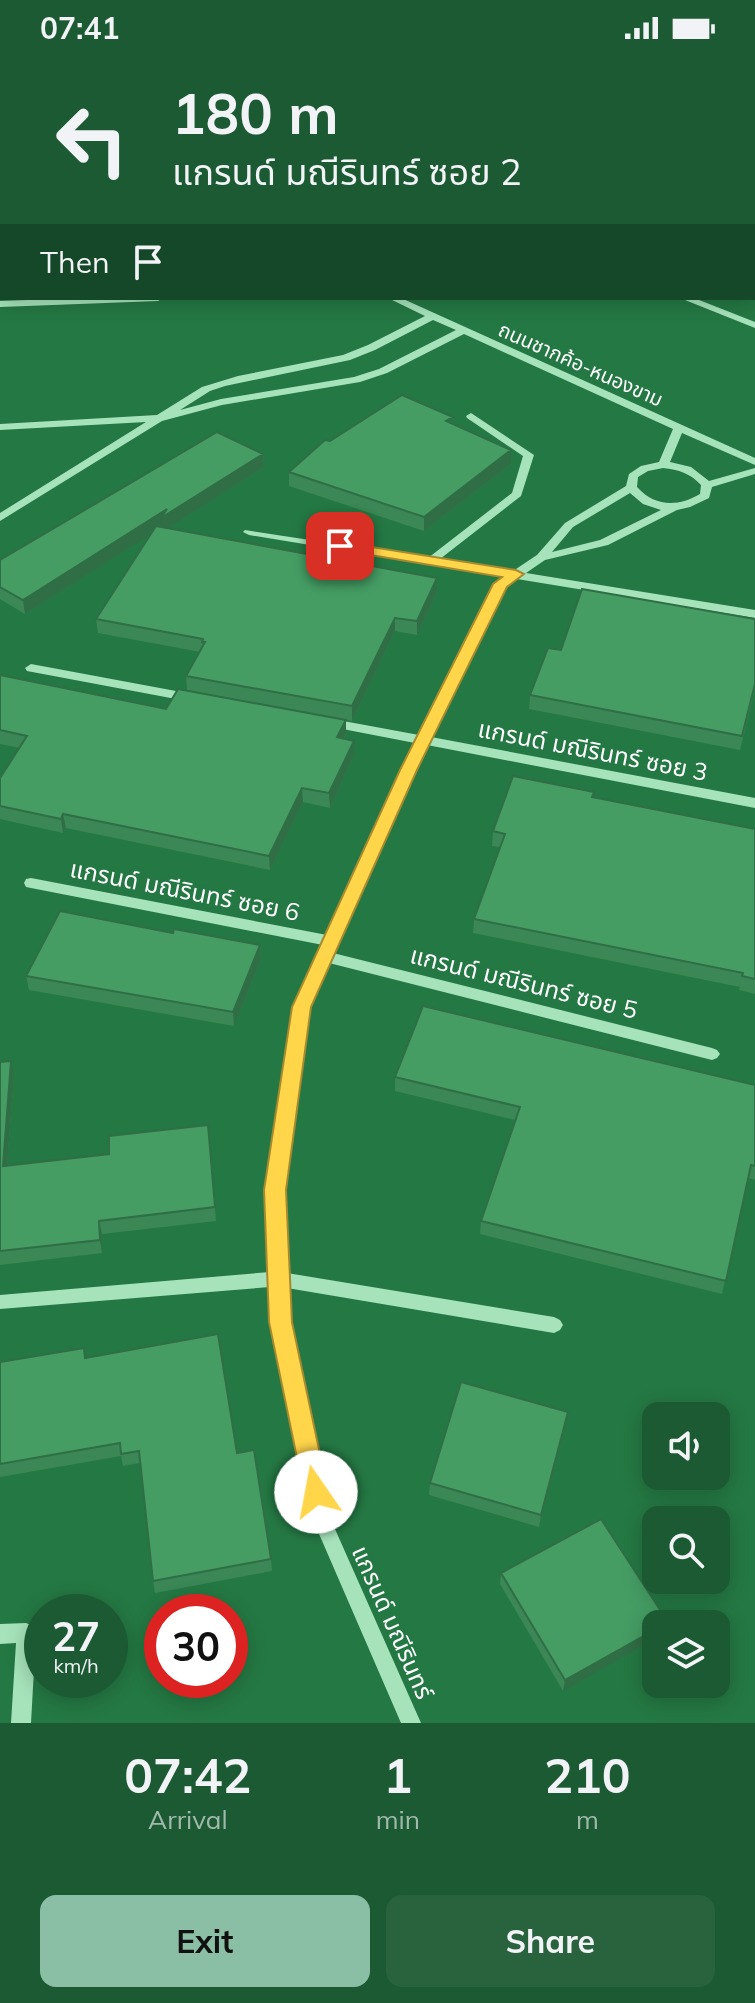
<!DOCTYPE html>
<html lang="en">
<head>
<meta charset="utf-8">
<style>
	:root { --surface:#1b5a32; --page:#28633e; --text:#f1f3f6; --muted:#a0b9ac; --accent:#8abfa5 }
	body { margin:0; font-family:Mulish,"Noto Sans Thai",sans-serif; background:var(--page); color:var(--text); height:100vh; display:flex; flex-direction:column; font-size:30px; white-space:nowrap }
	* { box-sizing:border-box; margin:0 }
	p { font-size:26px; color:var(--muted) }
	.icon { flex:none; width:44px; height:44px; fill:none; stroke:currentColor; stroke-width:2; stroke-linecap:round; stroke-linejoin:round }
	.map { position:relative; height:1667px; overflow:hidden }
	.side { display:flex; flex-direction:column; background:var(--surface); flex:1 }
	.side>* { flex:none }
	.hud { position:absolute; left:0px; top:0px; width:756px; height:244px; box-shadow:0 4px 20px #0003; background:#1b5a32; color:var(--text); overflow:hidden }
	.controls { position:absolute; left:642px; top:1346px; display:grid; gap:16px }
	.controls a { display:grid; place-items:center; width:88px; height:88px; border-radius:16px; background:var(--surface); box-shadow:0 4px 20px #0003; font-size:40px }
	.speed { position:absolute; left:24px; top:1538px; display:flex; gap:16px; font-size:40px; font-weight:700; text-align:center }
	.speed>* { display:grid; place-content:center; width:104px; height:104px; border-radius:50%; background:var(--surface); box-shadow:0 4px 20px #0003; line-height:1 }
	.speed small { font-size:20px; font-weight:400 }
	.speed .limit { border:12px solid #d22; background:#fff; color:#111 }
	.pin { position:absolute; display:grid; place-items:center; width:68px; height:68px; color:#fff; margin:-34px; border-radius:16px; box-shadow:0 4px 12px #0006 }
	.me { position:absolute; width:88px; margin:-44px; rotate:348deg; stroke-linejoin:round; filter:drop-shadow(0 0 6px #0008) }
	.turn { display:flex; align-items:center; gap:28px; height:168px; padding:0 40px; font-size:36px }
	.turn .icon { width:104px; height:104px; stroke-width:2.5 }
	.turn b { display:block; font-size:56px; line-height:68px }
	.then { display:flex; align-items:center; height:76px; padding:0 40px; background:#0003; gap:16px; font-size:30px }
	.eta { display:flex; justify-content:space-evenly; align-items:center; height:136px; text-align:center }
	.eta b { font-size:48px; font-weight:700; line-height:56px }
	.cta { display:flex; gap:16px; margin-top:auto; padding:16px 40px }
	.cta a { flex:1; height:92px; border-radius:16px; background:var(--accent); color:#111; font-size:32px; font-weight:700; line-height:92px; text-align:center }
	.cta a+a { background:var(--page); color:var(--text) }
	.status { display:flex; justify-content:space-between; align-items:center; height:56px; padding:0 40px; background:var(--surface); direction:ltr }
	.status svg { height:22px; fill:currentColor }
	.map>svg:first-child { display:block }
	.lines { fill:none; stroke-linecap:round; stroke-linejoin:round }
	.minor { fill:#a6e3bb; fill-rule:evenodd }
	.wall { fill:#3b8756 }
	.shaded-wall { fill:#306e46 }
	.building { fill:#459d64; stroke:#306e46; stroke-width:2 }
	.route { fill:#ffd54a; stroke:#a68a30; stroke-width:2 }
	.labels { text-anchor:middle; dominant-baseline:central; stroke-width:8; stroke-linejoin:round; paint-order:stroke }
	.far-street-label { font-size:20px; fill:#fff; stroke:#247843 }
	.street-label { font-size:24px; fill:#fff; stroke:#247843 }
</style>
</head>
<body>
<div class="status"><b>07:41</b><svg viewBox="0 0 49 12"><path d="M0 12V9h3v3zM5 12V6h3v6zM10 12V3h3v9zM15 12V0h3v12zM26 1h20v11H26zM47 4h2v5h-2z"/></svg></div>
<div class="map">
<svg width="755" height="1667" viewBox="0 0 755 1667">
	<rect width="100%" height="100%" fill="#247843"/>
	<g class="lines">
		<path class="minor" d="M168 0H178L180 2H170Z
			M384 0H395L397 2H386Z
			M0 59H2V63H0Z
			M754 145H755V151H754Z
			M82 242H163L158 245 0 251V245Z
			M388 242H401L755 402V409L682 377 670 406 691 411 709 425 755 412V418L712 431 709 442 690 451 677 454 608 489 545 504 526 517 755 554V562L517 523 506 530 431 681 755 742V752L427 689 333 897 712 992 717 994 720 998 717 1002 712 1004 329 907 309 951 283 1134 287 1217 554 1261 560 1264 563 1269 560 1274 554 1277 287 1232 289 1266 331 1464 421 1667H401L313 1464 271 1266 270 1231 0 1253V1239L270 1216 267 1134 295 951 323 889 31 832 26 831 24 827 26 823 31 822 327 879 415 687 327 670 321 666 327 662 419 679 495 528 504 521 249 479 243 476 245 474 428 502 512 437 523 400 467 362 466 360 471 357 534 399 521 440 440 503 513 515 537 499 565 467 626 430 629 418 641 410 659 406 673 373 464 278 387 317 360 326 222 349 162 365 0 465V457L146 366 0 374V368L157 359 202 331 238 320 343 299 368 289 425 260ZM433 264 456 274 379 313 354 321 221 343 180 354 210 335 225 330 350 304 375 294ZM663 412C679 414 690 417 701 429L700 438C678 451 655 451 637 431L638 421 648 415ZM630 437 643 448 661 454 600 484 552 496 573 471Z
			M680 242H694L755 266V272Z
			M31 608 192 638 198 642 192 646 27 615 25 612Z
			M26 1567 33 1570 36 1577 31 1667H11L16 1587 0 1588V1568Z"/>
	</g>
	<path class="wall" d="M452 368 511 394V408L424 475 289 430V416L330 385Z
		M263 398 264 411 168 472 437 522V536L417 579 395 575 352 665 187 634 186 620 200 596 98 577 96 563 150 478 25 558 0 543V504Z
		M755 563V633L740 694 529 653 530 639 561 594Z
		M0 619 166 653 346 664V678L344 683 354 699 330 752 303 746 270 814 66 772 63 777 0 763V722L20 692 0 688Z
		M594 736 593 741 755 773V938L739 934 740 931 473 877 474 863 500 791 492 790 493 775Z
		M173 877 260 889 261 903 234 970 29 934 26 920Z
		M0 1006 14 1019 7 1109 109 1098 208 1069 216 1165 102 1178V1197L0 1209Z
		M395 1021 755 1029V1124L748 1122 722 1238 480 1178 481 1165 515 1064 395 1035Z
		M86 1302 237 1397 271 1503 272 1515 155 1537 153 1525 140 1407 123 1410 121 1400 0 1421V1306Z
		M566 1368 539 1471 429 1439 430 1427Z
		M501 1517 668 1566V1568H656L563 1635 500 1528Z"/>
	<path class="shaded-wall" d="M511 394V408L424 475V461Z
		M263 398 264 411 162 476V471L25 558 23 544 167 453Z
		M437 522V536L417 579V565Z
		M395 562V575L352 665V650Z
		M346 664V678L337 695V681Z
		M354 685V699L330 752 329 737Z
		M302 732 303 746 270 814 269 800Z
		M63 758 66 772 63 777 61 763Z
		M260 889 261 903 234 970 233 956Z
		M11 1005 14 1019 6 1123 3 1110Z
		M99 1165 102 1178V1197L100 1184Z
		M568 1356 566 1368 539 1471 541 1459Z
		M656 1573V1582L563 1635 565 1624Z"/>
	<path class="building" d="M402 339 453 361 446 365 511 394 424 461 289 416 325 384 330 385Z
		M217 376 263 398 161 462 167 453 23 544 0 531V504Z
		M156 470 437 522 417 565 395 562 352 650 186 620 205 586H202L203 583 96 563Z
		M582 533 755 563V628L742 680 530 639 548 592 561 594Z
		M0 619 166 653 178 633 346 664 337 681 354 685 329 737 302 732 269 800 63 758 61 763 0 750V722L27 680 0 674Z
		M513 720 594 736 592 741 755 773V923L742 920 743 917 474 863 505 778 493 775Z
		M60 855 173 877 174 873 260 889 233 956 26 920Z
		M423 950 755 1029V1110L751 1109 726 1225 481 1165 520 1051 395 1021Z
		M11 1005 3 1110 109 1098V1080L208 1069 215 1151 99 1165 100 1184 0 1195V1006Z
		M218 1278 237 1397 254 1394 271 1503 153 1525 139 1395 121 1398 120 1387 0 1408V1306L84 1292 85 1302Z
		M461 1326 568 1356 541 1459 430 1427Z
		M601 1463 668 1566 665 1568H656V1573L565 1624 501 1517Z"/>
	<path class="route" d="M340 486 516 514 524 518 507 531 417 714 311 951 286 1134 292 1266 328 1436 324 1444 316 1447 308 1444 304 1436 269 1266 264 1134 292 951 400 714 493 528 502 521 335 493 333 490Z"/>
	<g class="labels">
		<g class="far-street-label">
			<text transform="translate(581 308) rotate(24)">ถนนชากค้อ-หนองขาม</text>
		</g>
		<g class="street-label">
			<text transform="translate(593 694) rotate(11)">แกรนด์ มณีรินทร์ ซอย 3</text>
			<text transform="translate(185 834) rotate(11)">แกรนด์ มณีรินทร์ ซอย 6</text>
			<text transform="translate(524 926) rotate(14)">แกรนด์ มณีรินทร์ ซอย 5</text>
			<text transform="translate(393 1566) rotate(66)">แกรนด์ มณีรินทร์</text>
		</g>
	</g>
</svg>
<div class="controls">
<a><svg class="icon" aria-label="sound" viewBox="0 0 24 24"><path d="M4 9h4l5-4v14l-5-4H4zM17 9q2 3 0 6"/></svg></a>
<a><svg class="icon" aria-label="search" viewBox="0 0 24 24"><circle cx="10" cy="10" r="6"/><path d="M15 15l6 6"/></svg></a>
<a><svg class="icon" aria-label="layers" viewBox="0 0 24 24"><path d="M12 4l9 5-9 5-9-5zM3 14l9 5 9-5"/></svg></a>
</div>
<div class="speed"><div>27<small>km/h</small></div><div class="limit">30</div></div>
<div class="pin" style="left:340px;top:490px;background:#d93025"><svg class="icon" aria-label="arrive" viewBox="0 0 24 24"><path d="M6 21V4h12l-3 4 3 4H6"/></svg></div>
<svg class="me" style="left:316px;top:1436px" viewBox="-20 -20 40 40"><circle r="19" fill="#fff"/><path d="M0-13L10 11 0 6-10 11z" fill="#ffd54a"/></svg>
<div class="hud">
<div class="turn"><svg class="icon" aria-label="left" viewBox="0 0 24 24"><path d="M17 20v-9H6M10 6l-5 5 5 5"/></svg><div><b>180 m</b>แกรนด์ มณีรินทร์ ซอย 2</div></div>
<div class="then">Then<svg class="icon" aria-label="arrive" viewBox="0 0 24 24"><path d="M6 21V4h12l-3 4 3 4H6"/></svg></div>
</div>
</div>
<section class="side">
<div class="eta">
<div><b>07:42</b><p>Arrival</p></div>
<div><b>1</b><p>min</p></div>
<div><b>210</b><p>m</p></div>
</div>
<div class="cta"><a>Exit</a><a>Share</a></div>
</section>
</body>
</html>
